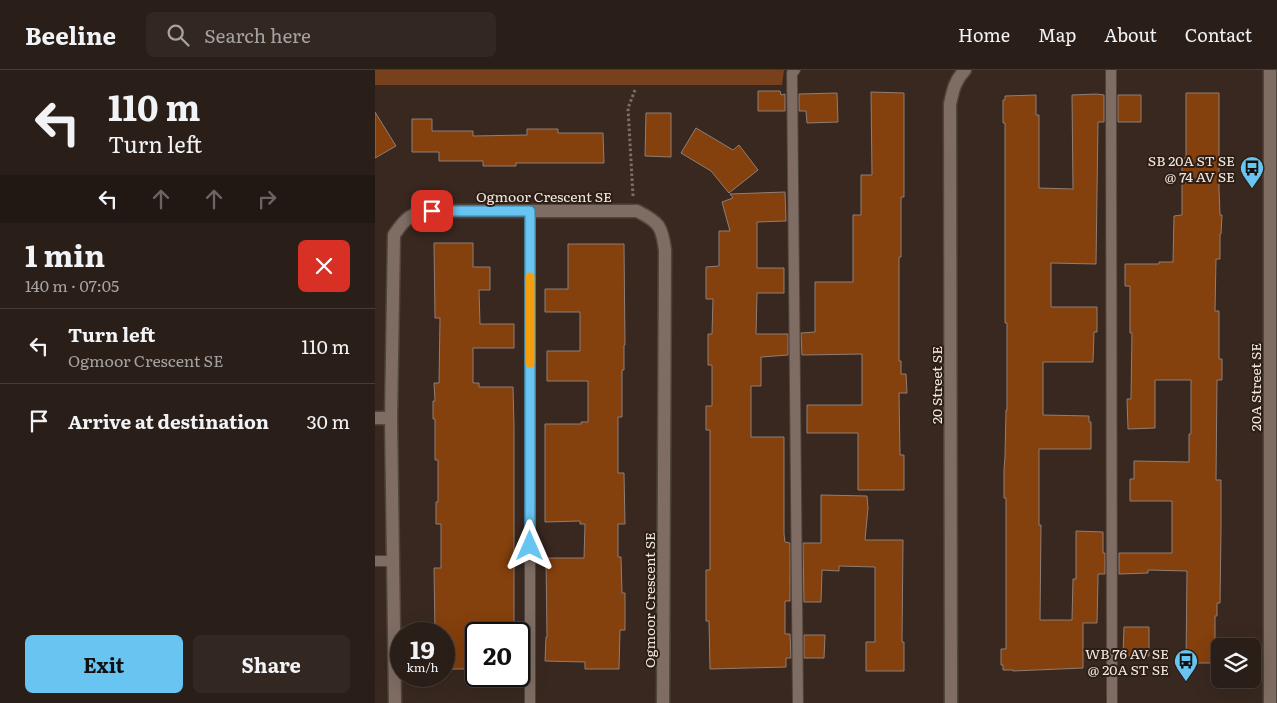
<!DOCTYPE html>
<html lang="en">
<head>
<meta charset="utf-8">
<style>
	:root { --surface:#2a1e18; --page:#322721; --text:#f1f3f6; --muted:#a5a2a2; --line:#463c37; --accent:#68c4f0 }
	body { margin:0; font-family:Literata,serif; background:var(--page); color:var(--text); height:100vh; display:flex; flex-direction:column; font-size:19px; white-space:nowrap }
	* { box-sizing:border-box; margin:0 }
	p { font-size:16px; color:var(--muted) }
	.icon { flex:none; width:28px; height:28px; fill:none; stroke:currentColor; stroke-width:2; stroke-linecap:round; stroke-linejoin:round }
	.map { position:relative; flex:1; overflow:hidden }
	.sheet { display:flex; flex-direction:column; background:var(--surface); width:375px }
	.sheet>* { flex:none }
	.top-card { background:#2a1e18; color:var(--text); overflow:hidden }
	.tools { position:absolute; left:836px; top:568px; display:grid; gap:10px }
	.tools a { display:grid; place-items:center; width:50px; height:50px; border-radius:8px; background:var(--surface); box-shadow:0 5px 20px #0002,0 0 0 1px var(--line); font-size:25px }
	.speed { position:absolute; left:15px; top:552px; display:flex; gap:10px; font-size:25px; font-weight:700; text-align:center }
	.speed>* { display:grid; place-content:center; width:65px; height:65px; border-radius:50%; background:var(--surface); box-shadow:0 5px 20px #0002,0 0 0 1px var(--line); line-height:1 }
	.speed small { font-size:12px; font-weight:400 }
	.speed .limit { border:2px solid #111; border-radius:8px; background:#fff; color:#111 }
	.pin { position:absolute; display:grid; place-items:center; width:42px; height:42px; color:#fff; margin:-21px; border-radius:10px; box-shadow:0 2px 8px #0006 }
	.me { position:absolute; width:55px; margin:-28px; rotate:0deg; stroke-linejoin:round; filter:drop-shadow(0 0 4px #0008) }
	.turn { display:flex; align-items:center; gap:18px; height:105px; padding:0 25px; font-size:22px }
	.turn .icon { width:65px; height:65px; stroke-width:2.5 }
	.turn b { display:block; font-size:35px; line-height:42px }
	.lanes { display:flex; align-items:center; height:48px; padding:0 25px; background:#0003; justify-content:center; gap:25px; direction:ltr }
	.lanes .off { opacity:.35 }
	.round { display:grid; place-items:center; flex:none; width:52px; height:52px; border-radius:8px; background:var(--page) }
	.headline { display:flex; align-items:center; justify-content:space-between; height:85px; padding:0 25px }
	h1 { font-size:30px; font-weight:700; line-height:38px }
	.cta { display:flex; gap:10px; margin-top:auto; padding:10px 25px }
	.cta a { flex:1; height:58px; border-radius:8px; background:var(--accent); color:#111; font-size:20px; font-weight:700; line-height:58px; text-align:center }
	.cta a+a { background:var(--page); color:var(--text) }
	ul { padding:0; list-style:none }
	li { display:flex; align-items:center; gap:15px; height:75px; padding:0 25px; border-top:1px solid var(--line) }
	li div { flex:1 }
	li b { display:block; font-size:19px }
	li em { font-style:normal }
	header { display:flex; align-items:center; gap:30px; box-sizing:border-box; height:70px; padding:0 25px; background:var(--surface); border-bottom:1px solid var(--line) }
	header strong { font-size:24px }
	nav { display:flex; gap:28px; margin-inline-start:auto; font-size:18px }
	.search { width:350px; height:45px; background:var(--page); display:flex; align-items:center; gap:12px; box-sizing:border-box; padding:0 18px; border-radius:8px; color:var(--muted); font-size:19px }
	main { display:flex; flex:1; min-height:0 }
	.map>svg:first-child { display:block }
	.green { fill:#78401c }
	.building { fill:#84400d; stroke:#907e74 }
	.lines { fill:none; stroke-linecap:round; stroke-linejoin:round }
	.lane-casing { stroke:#51443d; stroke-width:12 }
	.street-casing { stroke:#51443d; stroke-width:15 }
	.path { stroke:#7d7068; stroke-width:3; stroke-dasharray:2.5 2.5; stroke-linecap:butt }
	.lane { stroke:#7f6d63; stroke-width:10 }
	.street { stroke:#7f6d63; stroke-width:12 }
	.route-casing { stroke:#447f9c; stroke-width:12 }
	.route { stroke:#68c4f0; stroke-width:9 }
	.slow { stroke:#f59e0b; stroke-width:9 }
	.labels { text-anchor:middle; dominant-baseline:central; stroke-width:4; stroke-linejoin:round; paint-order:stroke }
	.poi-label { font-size:14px; fill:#f1e7e1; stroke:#2d1f16; text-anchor:end }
	.street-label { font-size:14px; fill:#f1e7e1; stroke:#2d1f16 }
</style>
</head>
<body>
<header>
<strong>Beeline</strong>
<div class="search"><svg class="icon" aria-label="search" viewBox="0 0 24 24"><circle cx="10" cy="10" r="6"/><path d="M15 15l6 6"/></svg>Search here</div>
<nav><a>Home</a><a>Map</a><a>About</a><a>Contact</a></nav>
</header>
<main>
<section class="sheet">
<div class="top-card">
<div class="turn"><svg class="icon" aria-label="left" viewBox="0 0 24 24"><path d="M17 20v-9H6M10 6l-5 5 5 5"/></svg><div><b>110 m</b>Turn left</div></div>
<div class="lanes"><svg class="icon" aria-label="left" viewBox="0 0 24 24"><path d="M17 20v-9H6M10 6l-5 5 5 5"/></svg><svg class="icon off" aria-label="ahead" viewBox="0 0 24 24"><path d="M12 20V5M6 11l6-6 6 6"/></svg><svg class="icon off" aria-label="ahead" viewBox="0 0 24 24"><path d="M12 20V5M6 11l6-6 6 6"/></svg><svg class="icon off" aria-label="right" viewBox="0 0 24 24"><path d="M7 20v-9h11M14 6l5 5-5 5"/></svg></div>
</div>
<div class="headline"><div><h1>1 min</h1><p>140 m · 07:05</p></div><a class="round" style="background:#d93025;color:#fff"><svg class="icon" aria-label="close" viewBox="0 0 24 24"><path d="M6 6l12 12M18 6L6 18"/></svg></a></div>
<ul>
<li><svg class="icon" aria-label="left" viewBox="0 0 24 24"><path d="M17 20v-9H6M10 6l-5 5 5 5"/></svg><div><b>Turn left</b><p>Ogmoor Crescent SE</p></div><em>110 m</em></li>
<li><svg class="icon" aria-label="arrive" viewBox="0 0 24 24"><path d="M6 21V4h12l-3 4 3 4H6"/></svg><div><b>Arrive at destination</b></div><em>30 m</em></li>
</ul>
<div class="cta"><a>Exit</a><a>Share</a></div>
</section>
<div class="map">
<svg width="902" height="633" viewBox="0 0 902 633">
	<rect width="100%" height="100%" fill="#382820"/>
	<path class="green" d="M0 0H409L407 15H0Z"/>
	<path class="building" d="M383 21H405L406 25 410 24V41H383Z
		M496 22 529 23V127H526V187H524V291H526V304H531L532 323H524L525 385H529V420H483V363H432V335H487V284L427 285 426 263 440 262V212H478V145H486V105H497Z
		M462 23 463 52 432 53 431 41H424V24Z
		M811 23H844V119L845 145H847L846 164H845V189H841L840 241H844V289H847V310H842L841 410H846V460L845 533H842V546H840V593H811L812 501 773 500V503L744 504V483H797V431H755V409H759V391L814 392V364H816V310H780V358L753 359 752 329H756L757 263H755V216H750V194H784V192H798L799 146 807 145V88H811Z
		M722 24 729 25V52H723L721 194 676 193V237H722V262H719L718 292H668V345L714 346V352H716V379H664V455H666L665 550H697L698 509H701V461L728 462V483H730V504H723V508L722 553H708V598L638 601V600H628V595H626V579H631V428H629V399L630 387 631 340H632V253H630V53H628V30H630V26L661 25V45H664V118L698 119 697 25Z
		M743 25H766V52H743Z
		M0 42 21 76 0 88Z
		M271 43H296V87L270 86Z
		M37 49H57V61H98V66L152 65V59H183V63H228L229 93H141V96H108V91H64V82H37Z
		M321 58 358 80 364 75 383 100 354 123 336 101 306 83Z
		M410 122 411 151 382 152V198H409V223H382L381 264H413V285L386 287V316H376V367H409V464L410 472 415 473V531H410V564H415L416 588H411V597L335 599 334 551H331V500H335V360H331V336H337V295H333V264H337L338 229H331V197L344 196V161H355L347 132 358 128 355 124Z
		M59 173H98V197H115V220H104L105 254H139V278H98V313H104V317H138L139 357V561H100V599H69V562H60L59 498H66V454H61V432H63V390H60V349H58V331H60L59 313H64L65 248H60Z
		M193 174H249L250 275H249V300H247V347H243V403H249L250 454H243V487H246L247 523H250V560H245L244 599H210V592L170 591 171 567H172L171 488H209L210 454H205V451L170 452V354H206V352H213V311H172V281H205V242H170V219H193Z
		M446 425 492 426 493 438 490 470H528L527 572H529V601H491V572H500V497L464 496V501L447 500 446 532H429L428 473H446Z
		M749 557H774V586H748Z
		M429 565H450L449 588H429Z"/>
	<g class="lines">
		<g class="lane-casing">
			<path id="lane" d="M420 0 417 3 423 633
				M736 0 737 633
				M0 491H19
				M155 633V141"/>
		</g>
		<g class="street-casing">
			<path id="street" d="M895 0V633
				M0 348H16
				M20 633 16 348 19 165C31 147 36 143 57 141H262C284 152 287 156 290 180L288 633
				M576 633 575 34C578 20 580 10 590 0"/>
		</g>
		<path class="path" d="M258 126 253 38 260 20"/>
		<use href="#lane" class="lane"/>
		<use href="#street" class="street"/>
	</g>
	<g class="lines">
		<g class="route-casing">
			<path id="route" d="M57 141H155V476"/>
		</g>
		<use href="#route" class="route"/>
		<path class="slow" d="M155 293V207"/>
	</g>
	<defs>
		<g id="bus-pin" transform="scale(1.25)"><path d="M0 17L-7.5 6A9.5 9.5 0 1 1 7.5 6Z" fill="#68c4f0" stroke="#2d1f16"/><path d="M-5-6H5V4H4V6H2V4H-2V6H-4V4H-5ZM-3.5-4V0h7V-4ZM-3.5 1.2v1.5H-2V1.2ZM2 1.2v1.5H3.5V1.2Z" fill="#111"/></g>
	</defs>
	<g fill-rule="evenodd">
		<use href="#bus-pin" x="877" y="98"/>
		<use href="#bus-pin" x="811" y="591"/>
	</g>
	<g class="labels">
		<g class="poi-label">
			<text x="860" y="90">SB 20A ST SE<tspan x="860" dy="16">@ 74 AV SE</tspan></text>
			<text x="794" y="583">WB 76 AV SE<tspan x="794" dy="16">@ 20A ST SE</tspan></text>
		</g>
		<g class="street-label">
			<text x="169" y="126">Ogmoor Crescent SE</text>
			<text transform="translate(561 315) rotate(-90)">20 Street SE</text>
			<text transform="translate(880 317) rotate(-90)">20A Street SE</text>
			<text transform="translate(274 530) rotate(-90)">Ogmoor Crescent SE</text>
		</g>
	</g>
</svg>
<div class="tools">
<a><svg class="icon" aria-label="layers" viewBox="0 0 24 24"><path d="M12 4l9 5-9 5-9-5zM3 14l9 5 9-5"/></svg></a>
</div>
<div class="speed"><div>19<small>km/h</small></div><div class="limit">20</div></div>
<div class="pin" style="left:57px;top:141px;background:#d93025"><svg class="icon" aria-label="arrive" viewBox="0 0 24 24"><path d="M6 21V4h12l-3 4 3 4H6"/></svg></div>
<svg class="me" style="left:155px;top:476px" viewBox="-20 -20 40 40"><path d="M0-17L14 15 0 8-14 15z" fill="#68c4f0" stroke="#fff" stroke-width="4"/></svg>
</div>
</main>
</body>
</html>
